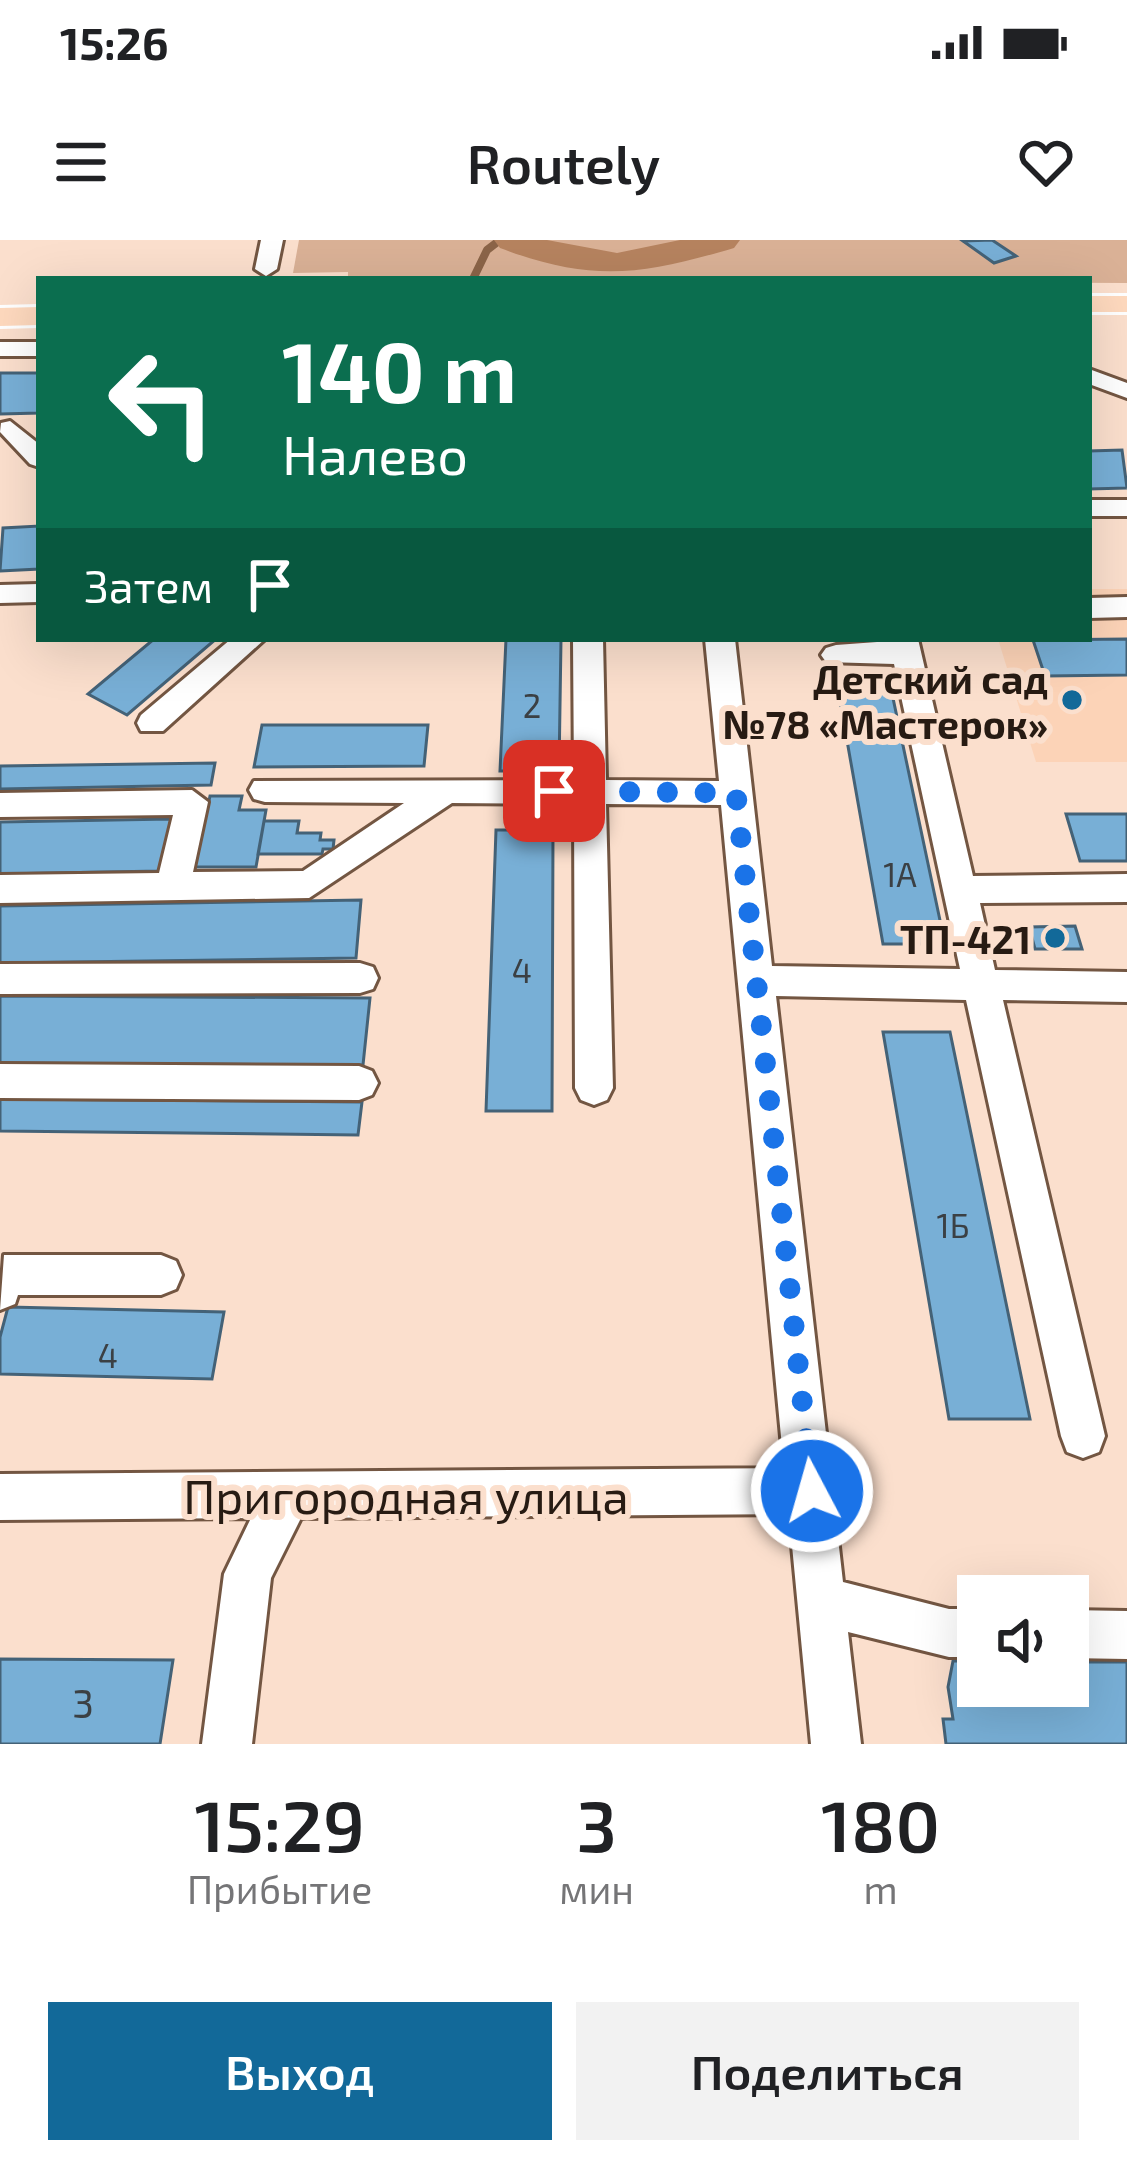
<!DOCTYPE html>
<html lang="ru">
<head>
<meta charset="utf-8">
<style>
	:root { --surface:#fff; --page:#f2f2f2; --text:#202124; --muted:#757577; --accent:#126999 }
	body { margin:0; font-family:"Exo 2",sans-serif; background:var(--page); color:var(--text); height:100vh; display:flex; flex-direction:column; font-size:45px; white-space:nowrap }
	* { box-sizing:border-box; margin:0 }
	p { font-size:39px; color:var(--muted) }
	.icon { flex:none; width:66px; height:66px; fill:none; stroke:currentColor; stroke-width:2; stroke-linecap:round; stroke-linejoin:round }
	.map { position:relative; height:1504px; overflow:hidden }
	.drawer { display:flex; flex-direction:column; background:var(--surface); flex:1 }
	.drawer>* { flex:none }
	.hud { position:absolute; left:36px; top:36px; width:1056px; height:366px; border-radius:0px; box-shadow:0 12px 48px #0002; background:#0b6e4f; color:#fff; overflow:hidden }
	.tools { position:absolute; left:957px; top:1335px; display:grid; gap:24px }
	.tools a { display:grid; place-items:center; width:132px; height:132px; border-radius:0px; background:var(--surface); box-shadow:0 12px 48px #0002; font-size:60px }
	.pin { position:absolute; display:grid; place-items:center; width:102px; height:102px; color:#fff; margin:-51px; border-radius:24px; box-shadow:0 6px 18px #0006 }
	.me { position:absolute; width:132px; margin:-66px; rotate:354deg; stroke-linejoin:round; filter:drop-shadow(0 0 9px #0008) }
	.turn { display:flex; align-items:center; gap:42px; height:252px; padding:0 48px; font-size:54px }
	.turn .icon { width:156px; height:156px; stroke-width:2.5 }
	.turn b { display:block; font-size:84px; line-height:102px }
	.then { display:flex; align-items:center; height:114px; padding:0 48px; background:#0003; gap:24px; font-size:45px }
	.eta { display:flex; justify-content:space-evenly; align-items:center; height:204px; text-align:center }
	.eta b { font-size:72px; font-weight:600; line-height:84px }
	.action { display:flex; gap:24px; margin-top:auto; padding:24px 48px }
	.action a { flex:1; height:138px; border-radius:0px; background:var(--accent); color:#fff; font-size:48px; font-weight:600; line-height:138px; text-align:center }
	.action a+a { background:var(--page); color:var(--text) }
	.status { display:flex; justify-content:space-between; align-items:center; height:84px; padding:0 60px; background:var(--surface); direction:ltr }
	.status svg { height:33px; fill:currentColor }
	header { display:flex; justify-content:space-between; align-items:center; height:156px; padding:0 48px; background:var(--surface); font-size:54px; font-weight:600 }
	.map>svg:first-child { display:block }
	.built { fill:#fcd3b7 }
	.green { fill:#dab196 }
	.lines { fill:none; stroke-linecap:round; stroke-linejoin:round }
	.stream { stroke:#8b6448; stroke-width:8 }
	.river { fill:#b6835f; fill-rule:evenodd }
	.building { fill:#78afd6; stroke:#446277; stroke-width:3 }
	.minor-casing { stroke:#735642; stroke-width:6 }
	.major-casing { stroke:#fff; stroke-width:6 }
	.minor { fill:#fff; fill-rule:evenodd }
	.major { fill:#fed9be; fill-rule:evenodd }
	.route { stroke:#1a73e8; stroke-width:21; stroke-dasharray:0 37.8 }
	.poi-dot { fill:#126999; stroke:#fbdfcd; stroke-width:4.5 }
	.labels { text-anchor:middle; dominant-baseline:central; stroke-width:12; stroke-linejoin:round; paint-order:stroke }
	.number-label { font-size:33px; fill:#3b4044 }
	.poi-label { font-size:39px; font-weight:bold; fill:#271b13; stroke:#fbdfcd; text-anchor:end }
	.near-number-label { font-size:39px; fill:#3b4044 }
	.near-street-label { font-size:48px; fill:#271b13; stroke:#fbdfcd }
</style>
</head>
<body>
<div class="status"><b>15:26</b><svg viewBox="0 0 49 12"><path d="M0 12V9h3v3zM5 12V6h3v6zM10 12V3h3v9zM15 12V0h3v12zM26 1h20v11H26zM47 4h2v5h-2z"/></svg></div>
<header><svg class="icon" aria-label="menu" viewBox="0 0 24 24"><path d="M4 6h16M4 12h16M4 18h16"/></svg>Routely<svg class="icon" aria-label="heart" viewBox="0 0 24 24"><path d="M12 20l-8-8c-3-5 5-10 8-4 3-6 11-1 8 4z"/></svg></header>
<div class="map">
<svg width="1127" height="1504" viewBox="0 0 1127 1504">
	<rect width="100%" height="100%" fill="#fbdfcd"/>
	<path class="built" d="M1089 349H1127V522H1036L998 399H1089Z"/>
	<path class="green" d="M299 0H1127V43L348 39V32L293 33Z"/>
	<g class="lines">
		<path class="stream" d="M473 39 487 10 500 0"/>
		<path class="river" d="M494 0H547L617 13 680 0H740L734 8C641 35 593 43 500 8Z"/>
	</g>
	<path class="building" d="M992 0 1016 16 994 23 963 1Z
		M0 133H39V173L0 174Z
		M1122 210 1127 248 1089 249V211Z
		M39 286V329L0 331 3 288Z
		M154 399H216L127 475 88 454Z
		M506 399H561L559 531H500Z
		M1127 399V435L1045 436 1033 400Z
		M837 444H890L945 704H883Z
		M262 485H428L424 526 254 527Z
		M215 523 211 545 0 549V526Z
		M210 556H242L239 570H266L256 627H195Z
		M1066 574H1127V621H1080Z
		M171 579 160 631 0 634V582Z
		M264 581H299L297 593H321L320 600H334L333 609H323L322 614H258Z
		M496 590H553L552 871H486Z
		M361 660 356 718 0 723V666Z
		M1075 686 1082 709H1035L1029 687Z
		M0 756 370 758 363 825 0 823Z
		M883 792H950L1030 1179H949Z
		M0 859 362 862 358 895 0 891Z
		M8 1067 224 1072 212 1139 0 1134V1097Z
		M0 1419 173 1420 160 1504H0Z
		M953 1421H978V1446H1068V1422H1127V1504H946L943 1479H953L948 1447Z"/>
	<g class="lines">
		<g class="minor-casing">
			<path id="minor" d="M261 0H283L277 29 266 36 255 29Z
				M0 102H39V116H0Z
				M1089 129 1127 143V158L1089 144Z
				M10 181 39 204V227L30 224 0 192 1 183Z
				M1089 260H1127V276H1089Z
				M39 344V362L0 363V345Z
				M1127 357V377L1089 378V358Z
				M231 399H265L163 491H141L137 483 141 475Z
				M573 399H603L606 540 719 541 705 399H735L772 726 960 729 894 424 826 422 821 415 826 408 836 405 918 399 973 636 1127 634V662L980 663 995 730 1127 732V762L1003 760 1105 1196 1099 1212 1083 1218 1067 1212 1061 1196 966 760 776 756 843 1342 949 1369H978V1417H949L848 1392 861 1504H811L789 1274 301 1278 271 1338 252 1504H202L224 1334 251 1278 0 1280V1234L784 1228 721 565 606 564 613 848 607 860 594 865 581 860 575 848 574 564 452 563 309 658 0 663V635L159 633 173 575 0 577V553L192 550 208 562 193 632 303 631 404 563 265 562 254 559 249 550 254 541 574 540Z
				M360 723 373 727 378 738 373 749 360 753 0 754V724Z
				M0 824 359 826 372 831 378 843 372 855 359 860 0 858Z
				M4 1015H161L176 1021 182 1035 176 1049 161 1055H18L15 1064 0 1070Z
				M1068 1370 1127 1371V1419L1068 1418Z"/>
		</g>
		<g class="major-casing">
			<path id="major" d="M1089 56H1127V72H1089Z
				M39 67V85L0 86V68Z"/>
		</g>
		<use href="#minor" class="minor"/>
		<use href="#major" class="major"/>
	</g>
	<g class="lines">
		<path class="route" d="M554 551 736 553 812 1251"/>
	</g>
	<g class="poi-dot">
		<circle cx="1072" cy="460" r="12"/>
		<circle cx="1055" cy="698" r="12"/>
	</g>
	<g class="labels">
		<g class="number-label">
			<text x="532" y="465">2</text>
			<text x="900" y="634">1А</text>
			<text x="522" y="730">4</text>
			<text x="953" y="985">1Б</text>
			<text x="108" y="1115">4</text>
		</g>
		<g class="poi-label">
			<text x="1048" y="438">Детский сад<tspan x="1048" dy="45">№78 «Мастерок»</tspan></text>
			<text x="1031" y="698">ТП-421</text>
		</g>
		<g class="near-number-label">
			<text x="83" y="1462">3</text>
		</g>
		<g class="near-street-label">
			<text x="406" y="1255">Пригородная улица</text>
		</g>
	</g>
</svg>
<div class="tools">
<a><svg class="icon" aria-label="sound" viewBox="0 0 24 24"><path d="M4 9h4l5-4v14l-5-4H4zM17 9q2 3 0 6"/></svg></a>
</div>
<div class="pin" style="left:554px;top:551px;background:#d93025"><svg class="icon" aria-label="arrive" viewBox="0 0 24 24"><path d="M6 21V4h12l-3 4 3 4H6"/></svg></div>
<svg class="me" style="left:812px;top:1251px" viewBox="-20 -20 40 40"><circle r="17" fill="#1a73e8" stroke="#fff" stroke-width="3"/><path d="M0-11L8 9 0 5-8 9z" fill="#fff"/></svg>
<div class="hud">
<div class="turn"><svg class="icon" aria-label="left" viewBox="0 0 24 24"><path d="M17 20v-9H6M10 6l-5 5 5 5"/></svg><div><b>140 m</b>Налево</div></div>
<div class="then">Затем<svg class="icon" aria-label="arrive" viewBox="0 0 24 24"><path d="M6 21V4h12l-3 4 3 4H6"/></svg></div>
</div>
</div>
<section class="drawer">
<div class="eta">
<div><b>15:29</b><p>Прибытие</p></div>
<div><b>3</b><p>мин</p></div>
<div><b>180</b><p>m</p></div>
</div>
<div class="action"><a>Выход</a><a>Поделиться</a></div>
</section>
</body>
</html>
